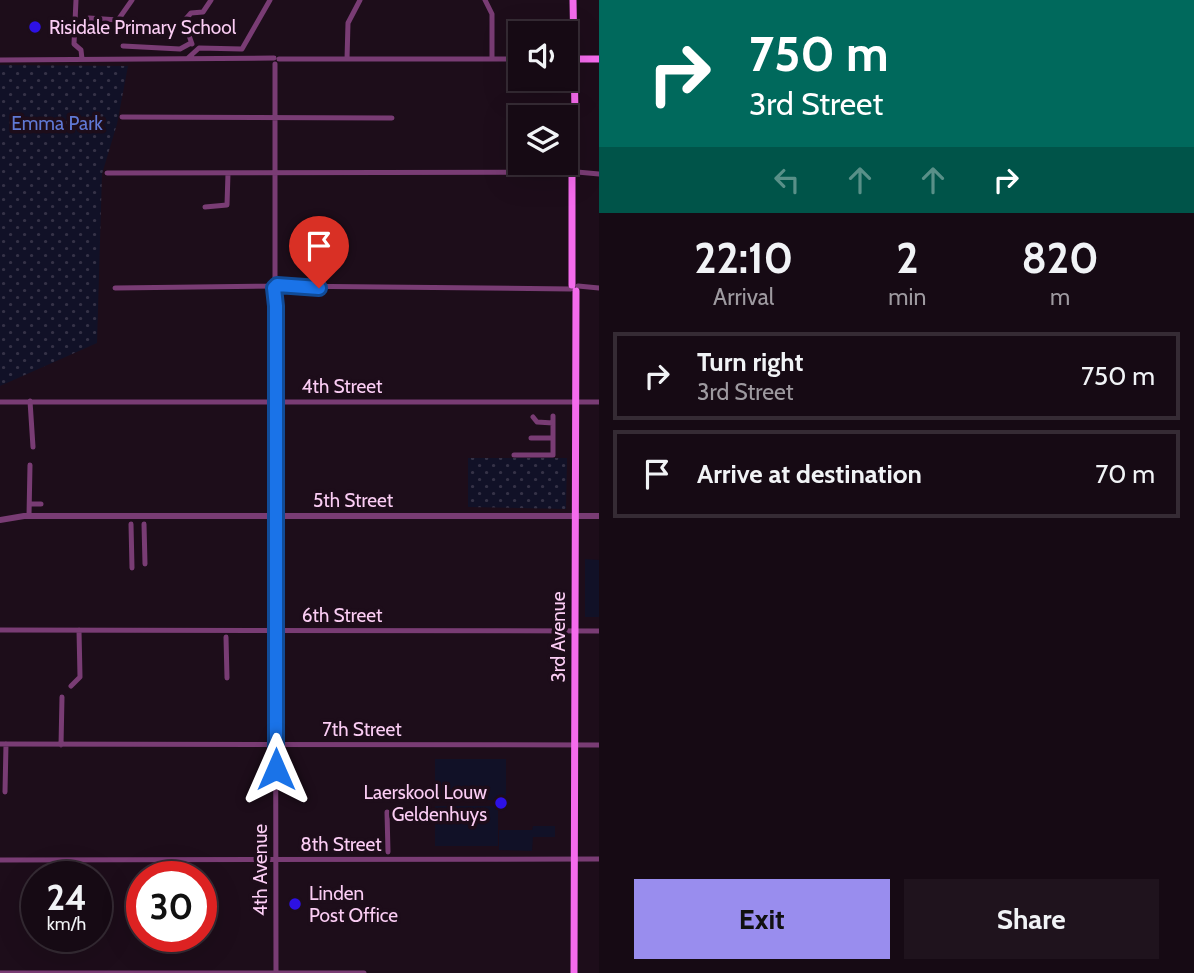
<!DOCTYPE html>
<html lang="en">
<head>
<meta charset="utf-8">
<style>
	:root { --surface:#160a14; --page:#1f131d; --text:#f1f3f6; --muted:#9e9aa0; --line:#352b34; --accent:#998dee }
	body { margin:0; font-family:Cabin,sans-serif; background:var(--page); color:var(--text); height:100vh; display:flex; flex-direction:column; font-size:26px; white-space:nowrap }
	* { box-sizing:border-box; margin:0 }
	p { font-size:23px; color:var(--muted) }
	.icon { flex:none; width:38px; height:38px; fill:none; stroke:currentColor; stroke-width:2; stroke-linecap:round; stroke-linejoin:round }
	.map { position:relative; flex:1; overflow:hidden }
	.drawer { display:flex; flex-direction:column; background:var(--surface); width:595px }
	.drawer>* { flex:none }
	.top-card { background:#00695c; color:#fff; overflow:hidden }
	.fabs { position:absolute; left:508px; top:21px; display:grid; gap:14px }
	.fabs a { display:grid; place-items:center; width:70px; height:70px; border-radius:0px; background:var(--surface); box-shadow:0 7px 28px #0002,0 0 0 2px var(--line); font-size:35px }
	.speed { position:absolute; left:21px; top:861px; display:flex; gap:14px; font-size:35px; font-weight:700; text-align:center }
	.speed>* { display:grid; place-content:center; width:91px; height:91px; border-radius:50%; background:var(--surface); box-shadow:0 7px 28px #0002,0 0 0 2px var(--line); line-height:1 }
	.speed small { font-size:18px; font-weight:400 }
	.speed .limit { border:10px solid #d22; background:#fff; color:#111 }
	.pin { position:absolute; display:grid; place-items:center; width:60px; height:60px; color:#fff; margin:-72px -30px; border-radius:50% 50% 50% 0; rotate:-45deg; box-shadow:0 0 7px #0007 }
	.pin .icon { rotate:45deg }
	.me { position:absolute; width:77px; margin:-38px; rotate:0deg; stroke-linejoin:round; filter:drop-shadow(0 0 5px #0008) }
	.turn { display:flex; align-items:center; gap:24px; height:147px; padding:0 35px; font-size:32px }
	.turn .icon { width:91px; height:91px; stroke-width:2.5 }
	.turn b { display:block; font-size:49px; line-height:60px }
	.lanes { display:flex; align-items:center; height:66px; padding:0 35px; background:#0003; justify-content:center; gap:35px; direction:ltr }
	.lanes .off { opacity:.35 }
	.eta { display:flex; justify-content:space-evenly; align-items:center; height:119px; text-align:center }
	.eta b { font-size:42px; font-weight:800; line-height:49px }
	.button { display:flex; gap:14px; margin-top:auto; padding:14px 35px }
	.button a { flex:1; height:80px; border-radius:0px; background:var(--accent); color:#111; font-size:28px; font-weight:800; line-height:80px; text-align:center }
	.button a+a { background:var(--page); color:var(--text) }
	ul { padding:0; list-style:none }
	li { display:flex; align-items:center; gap:21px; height:88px; margin:0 14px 10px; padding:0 21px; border:4px solid var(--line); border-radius:0px }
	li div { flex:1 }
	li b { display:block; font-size:26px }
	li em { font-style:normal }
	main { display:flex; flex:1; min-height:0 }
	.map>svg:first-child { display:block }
	.grass { fill:#111127 }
	.park { fill:url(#park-dots) }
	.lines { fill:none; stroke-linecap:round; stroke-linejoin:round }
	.minor { stroke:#793c74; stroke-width:5 }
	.tertiary { stroke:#793c74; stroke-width:6 }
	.secondary { stroke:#f46bec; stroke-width:7 }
	.route-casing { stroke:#114b97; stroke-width:18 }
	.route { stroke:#1a73e8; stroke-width:12 }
	.poi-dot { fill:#2d11e4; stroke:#1d0d1a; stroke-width:2.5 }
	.labels { text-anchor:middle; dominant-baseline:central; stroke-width:7; stroke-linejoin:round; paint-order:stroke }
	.poi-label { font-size:19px; fill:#fbcdf4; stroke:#1d0d1a; text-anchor:start }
	.park-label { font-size:19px; fill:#6079d5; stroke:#1d0d1a }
	.street-label { font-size:19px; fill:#fbcdf4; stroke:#1d0d1a }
</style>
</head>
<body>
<main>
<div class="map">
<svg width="599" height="973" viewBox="0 0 599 973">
	<defs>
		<pattern id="park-dots" width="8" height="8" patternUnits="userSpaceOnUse" patternTransform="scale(1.75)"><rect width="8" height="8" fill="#111127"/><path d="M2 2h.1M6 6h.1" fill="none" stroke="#353247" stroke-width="1.8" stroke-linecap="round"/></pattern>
	</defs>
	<rect width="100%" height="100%" fill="#1d0d1a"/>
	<path class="grass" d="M585 559 599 560V617H585Z
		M435 759H506V800H435Z
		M435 806H498V846H435Z
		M533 826H555V837H533L532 851 499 850V830H532Z"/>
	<path class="park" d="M0 65 128 66 117 124 102 174 97 343 0 386Z
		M468 458H567L566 509 468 507Z"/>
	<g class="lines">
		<path class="minor" d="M76 0 74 44 81 50 82 59
			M485 0 492 14V59
			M89 18 118 20 132 0
			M192 44 184 21 191 13 203 12 211 0
			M123 46 180 49 191 43
			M188 58 199 48 242 49 270 0
			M279 59H520
			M347 59 348 23 360 0
			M0 60 274 58
			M275 64V286
			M122 117 392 118
			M577 172 599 174
			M107 173 571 172
			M205 207 227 205 228 173
			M280 286 571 289
			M578 286 599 288
			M115 288 274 286
			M275 291 276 973
			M30 401 33 447
			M0 402H599
			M533 417 537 422 553 423
			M531 438H553
			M514 455H553V416
			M30 504H41
			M29 516 30 465
			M131 524 132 568
			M144 524 145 564
			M0 630 599 631
			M226 637 227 678
			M71 686 80 677 79 630
			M0 744 599 745
			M61 745 62 697
			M5 792 6 744
			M387 812 388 852
			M0 860 599 859
			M0 973H364"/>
		<path class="tertiary" d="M0 520 24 516H599"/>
		<path class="secondary" d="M573 0 576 171
			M573 59H599
			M572 177V285
			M574 973 576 291"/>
	</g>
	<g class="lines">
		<g class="route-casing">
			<path id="route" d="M276 769V306L274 288 277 285 319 288"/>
		</g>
		<use href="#route" class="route"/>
	</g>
	<g class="poi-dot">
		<circle cx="35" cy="27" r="7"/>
		<circle cx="501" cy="803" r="7"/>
		<circle cx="295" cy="904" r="7"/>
	</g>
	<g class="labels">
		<g class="poi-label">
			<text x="49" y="27">Risidale Primary School</text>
			<text x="487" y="792" text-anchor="end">Laerskool Louw<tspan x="487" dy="22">Geldenhuys</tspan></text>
			<text x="309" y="893">Linden<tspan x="309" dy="22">Post Office</tspan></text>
		</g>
		<g class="park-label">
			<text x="57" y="123">Emma Park</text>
		</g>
		<g class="street-label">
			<text x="342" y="386">4th Street</text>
			<text x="353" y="500">5th Street</text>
			<text x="342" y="615">6th Street</text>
			<text transform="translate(558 637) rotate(-90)">3rd Avenue</text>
			<text x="362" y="729">7th Street</text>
			<text x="341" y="844">8th Street</text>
			<text transform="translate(260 870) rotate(-90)">4th Avenue</text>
		</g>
	</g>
</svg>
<div class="fabs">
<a><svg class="icon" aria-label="sound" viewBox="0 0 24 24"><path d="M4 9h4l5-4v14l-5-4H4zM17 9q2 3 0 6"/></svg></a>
<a><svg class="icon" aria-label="layers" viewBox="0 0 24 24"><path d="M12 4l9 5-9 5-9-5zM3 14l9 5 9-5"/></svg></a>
</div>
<div class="speed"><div>24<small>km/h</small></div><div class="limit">30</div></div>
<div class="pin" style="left:319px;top:288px;background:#d93025"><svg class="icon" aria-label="arrive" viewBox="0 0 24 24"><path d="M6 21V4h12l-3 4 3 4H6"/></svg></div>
<svg class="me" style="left:276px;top:769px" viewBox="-20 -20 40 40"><path d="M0-17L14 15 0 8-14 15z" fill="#1a73e8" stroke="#fff" stroke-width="4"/></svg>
</div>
<section class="drawer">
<div class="top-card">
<div class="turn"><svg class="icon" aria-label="right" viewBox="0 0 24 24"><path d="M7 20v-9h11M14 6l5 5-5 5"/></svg><div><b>750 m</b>3rd Street</div></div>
<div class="lanes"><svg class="icon off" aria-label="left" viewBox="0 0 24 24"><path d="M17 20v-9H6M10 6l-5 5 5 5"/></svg><svg class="icon off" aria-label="ahead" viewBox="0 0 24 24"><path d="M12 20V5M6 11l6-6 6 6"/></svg><svg class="icon off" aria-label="ahead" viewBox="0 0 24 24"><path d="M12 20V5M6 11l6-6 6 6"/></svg><svg class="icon" aria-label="right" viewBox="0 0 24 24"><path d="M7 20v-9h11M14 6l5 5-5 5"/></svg></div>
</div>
<div class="eta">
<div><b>22:10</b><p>Arrival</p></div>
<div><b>2</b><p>min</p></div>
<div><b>820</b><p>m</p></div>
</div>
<ul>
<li><svg class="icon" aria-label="right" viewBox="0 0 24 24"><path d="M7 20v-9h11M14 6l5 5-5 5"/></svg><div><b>Turn right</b><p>3rd Street</p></div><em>750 m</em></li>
<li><svg class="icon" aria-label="arrive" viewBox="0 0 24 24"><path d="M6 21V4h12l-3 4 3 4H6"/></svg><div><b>Arrive at destination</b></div><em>70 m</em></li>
</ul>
<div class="button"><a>Exit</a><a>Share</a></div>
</section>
</main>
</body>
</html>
